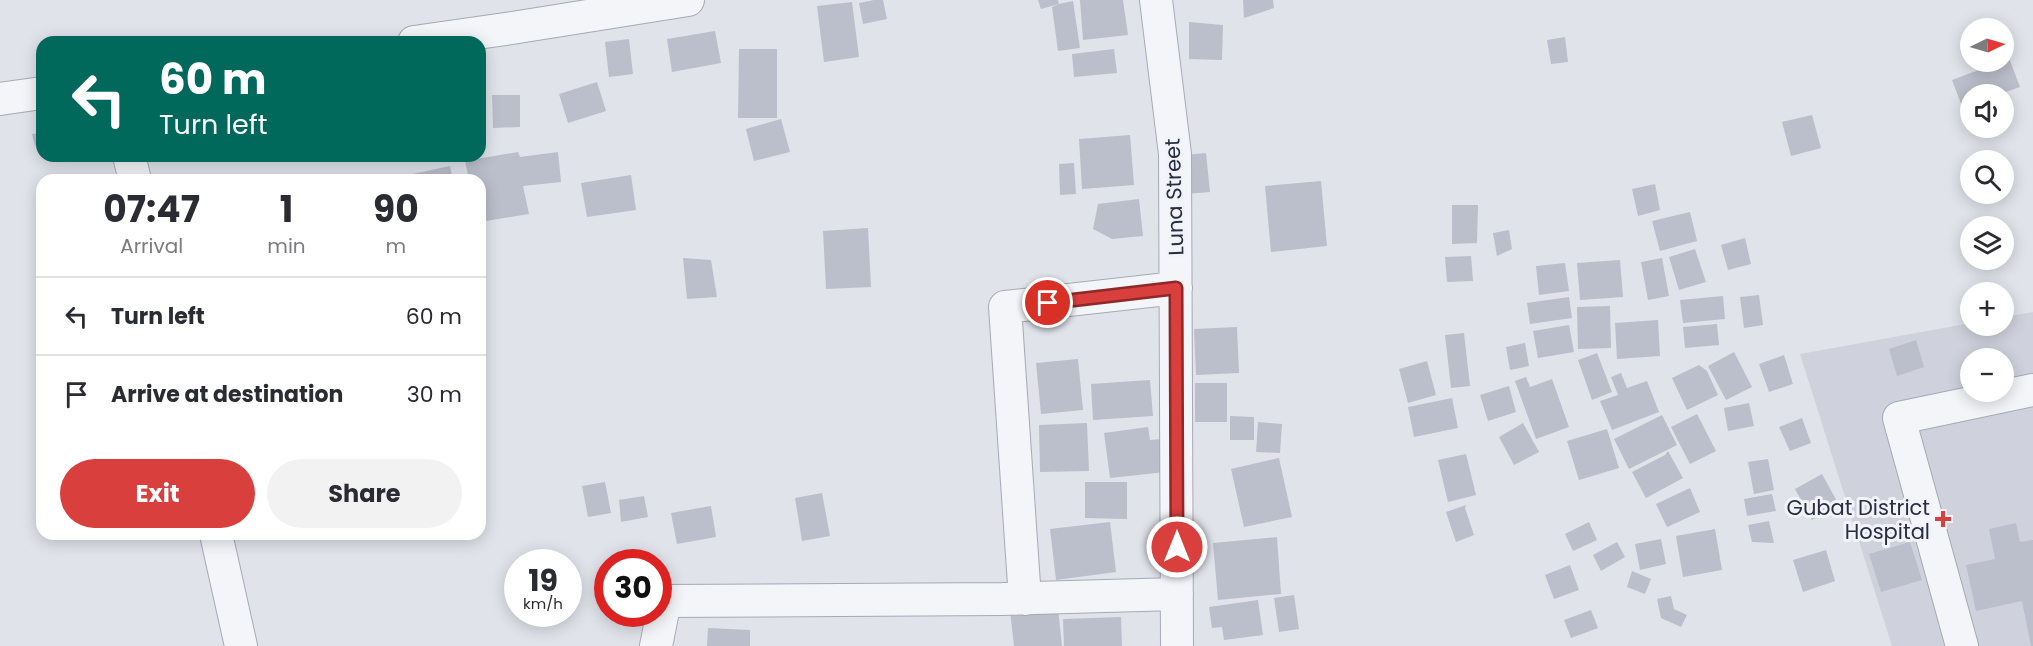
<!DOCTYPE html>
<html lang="en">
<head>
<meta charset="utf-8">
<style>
	:root { --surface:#fff; --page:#f2f2f3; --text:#2b2b33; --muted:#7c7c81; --line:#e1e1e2; --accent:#d93f3d }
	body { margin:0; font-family:Poppins,sans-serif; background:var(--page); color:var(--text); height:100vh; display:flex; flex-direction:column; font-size:22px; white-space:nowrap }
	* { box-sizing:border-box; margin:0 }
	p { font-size:20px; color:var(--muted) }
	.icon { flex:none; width:33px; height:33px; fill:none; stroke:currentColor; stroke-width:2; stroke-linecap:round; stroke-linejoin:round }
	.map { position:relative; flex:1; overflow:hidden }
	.side { position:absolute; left:36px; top:174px; width:450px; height:366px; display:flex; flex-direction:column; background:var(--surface); border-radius:18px; box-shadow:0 3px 15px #0003 }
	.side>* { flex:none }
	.guide { position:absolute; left:36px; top:36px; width:450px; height:126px; border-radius:18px; box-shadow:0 3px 15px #0003; background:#00695c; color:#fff; overflow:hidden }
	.needle { width:39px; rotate:85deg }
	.fabs { position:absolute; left:1960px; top:18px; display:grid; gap:12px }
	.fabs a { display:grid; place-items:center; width:54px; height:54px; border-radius:50%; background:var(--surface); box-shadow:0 3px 15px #0003; font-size:30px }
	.speed { position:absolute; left:504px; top:549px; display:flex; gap:12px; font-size:30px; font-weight:700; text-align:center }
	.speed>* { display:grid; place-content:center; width:78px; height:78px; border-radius:50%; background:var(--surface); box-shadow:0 3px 15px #0003; line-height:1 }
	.speed small { font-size:15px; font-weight:400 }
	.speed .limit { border:9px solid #d22; background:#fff; color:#111 }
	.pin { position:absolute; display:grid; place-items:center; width:51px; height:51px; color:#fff; margin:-26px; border:3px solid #fff; border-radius:50%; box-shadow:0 2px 6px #0007 }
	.me { position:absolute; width:66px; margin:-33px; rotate:0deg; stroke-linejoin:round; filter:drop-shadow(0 0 4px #0008) }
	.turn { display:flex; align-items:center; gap:21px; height:126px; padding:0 24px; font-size:27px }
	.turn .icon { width:78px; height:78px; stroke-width:2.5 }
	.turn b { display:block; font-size:42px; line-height:51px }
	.eta { display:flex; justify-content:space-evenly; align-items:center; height:102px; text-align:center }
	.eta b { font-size:36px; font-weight:700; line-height:42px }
	.primary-button { display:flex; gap:12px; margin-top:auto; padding:12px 24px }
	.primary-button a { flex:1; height:69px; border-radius:36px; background:var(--accent); color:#fff; font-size:24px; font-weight:700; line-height:69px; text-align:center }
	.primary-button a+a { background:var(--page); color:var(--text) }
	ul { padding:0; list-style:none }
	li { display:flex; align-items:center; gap:18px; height:78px; padding:0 24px; border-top:2px solid var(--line) }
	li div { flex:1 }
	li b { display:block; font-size:22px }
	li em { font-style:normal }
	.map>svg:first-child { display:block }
	.built { fill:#cfd2dd; fill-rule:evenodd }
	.building { fill:#bbbecb }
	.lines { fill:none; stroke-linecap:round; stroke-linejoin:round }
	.minor-casing { stroke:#a6a9b6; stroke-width:34 }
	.minor { stroke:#f4f5f9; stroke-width:32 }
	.route-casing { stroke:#8d2928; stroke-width:15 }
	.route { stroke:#d93f3d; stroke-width:10 }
	.poi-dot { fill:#d93f3d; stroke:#f1f3f8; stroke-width:2 }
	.labels { text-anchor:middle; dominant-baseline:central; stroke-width:6; stroke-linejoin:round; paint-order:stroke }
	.street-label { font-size:21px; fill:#282d44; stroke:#f1f3f8 }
	.poi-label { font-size:21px; fill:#282d44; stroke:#f1f3f8; text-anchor:end }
</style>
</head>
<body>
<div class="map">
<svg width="2033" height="646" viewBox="0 0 2033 646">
	<rect width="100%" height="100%" fill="#e1e3eb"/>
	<path class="built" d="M2033 312V646H1892L1800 354 1971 323V326H2004V317ZM1971 358H2004V392H1971Z"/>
	<path class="building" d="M874 0H883L887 19 863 24 859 3Z
		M1038 0H1058L1059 4 1073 1 1080 48 1058 51 1052 7 1059 4 1041 9Z
		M1080 0H1123L1128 35 1083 40Z
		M1243 0H1273L1274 8 1244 18Z
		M852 2 859 57 824 62 817 6Z
		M1189 22 1223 25 1222 60 1189 59Z
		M715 31 721 63 672 72 667 39Z
		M1565 37 1568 62 1551 64 1547 40Z
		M629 39 633 74 609 77 605 42Z
		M739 49H777V118H738Z
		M1114 49 1117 73 1074 77 1072 54Z
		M2009 58 2020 87 2000 94H1971V106L1963 109 1952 80 2000 62H2004Z
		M597 82 606 111 568 123 559 94Z
		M492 95H520V127L493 128Z
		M1812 115 1821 148 1791 156 1782 122Z
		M781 119 790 152 754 161 746 129Z
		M42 133V145L35 146 32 134Z
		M1130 135 1134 185 1082 189 1079 139Z
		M518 152 520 157 558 152 561 182 523 186 529 214 480 222V180H469L465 161Z
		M1206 153 1210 192 1187 194 1184 155Z
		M394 156H416V157L396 162Z
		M1074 163 1076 194 1060 195 1059 164Z
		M450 166 453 180H398V177Z
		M631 175 636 210 587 217 581 183Z
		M1321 181 1327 246 1271 252 1265 186Z
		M1655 184 1660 210 1638 216 1632 189Z
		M1139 199 1143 236 1112 239 1093 229 1098 204Z
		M1452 205H1478L1477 243 1452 244Z
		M1690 212 1697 241 1660 251 1652 221Z
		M868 228 871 287 826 289 823 231Z
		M1509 230 1512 249 1497 256 1493 233Z
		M1745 238 1751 264 1728 270 1721 245Z
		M1695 249 1706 282 1679 290 1669 257Z
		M1471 256 1473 281 1447 282 1445 257Z
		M683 258 711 260 717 297 687 299Z
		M1662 258 1669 296 1648 300 1641 262Z
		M1620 260 1623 297 1580 300 1577 263Z
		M1565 263 1569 291 1539 295 1536 266Z
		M1759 295 1763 325 1744 328 1740 297Z
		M1723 296 1725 319 1683 323 1680 300Z
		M1569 297 1572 318 1530 324 1527 303Z
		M1610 306 1611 348 1578 349 1577 307Z
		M1658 320 1660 356 1617 359 1615 323Z
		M1717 324 1719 345 1685 348 1683 327Z
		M1569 325 1574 352 1538 358 1533 331Z
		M1237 327 1239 373 1196 375 1194 329Z
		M1464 333 1470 386 1451 388 1445 335Z
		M1916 340 1924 367 1897 376 1889 349Z
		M1525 343 1529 366 1510 370 1506 347Z
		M1734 352 1752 387 1726 400 1708 366Z
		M1597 353 1612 392 1592 400 1578 360Z
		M1784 355 1793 384 1769 392 1759 364Z
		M1078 359 1083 410 1041 414 1036 363Z
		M1427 361 1436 395 1408 403 1399 369Z
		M1699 365 1707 371 1718 395 1687 410 1672 378Z
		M1621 373 1627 388 1647 381 1659 412 1612 430 1600 401 1618 395 1611 377Z
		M1526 377 1530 387 1552 379 1569 427 1536 439 1515 381Z
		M1150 380 1153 416 1093 420 1091 384Z
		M1195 383H1227V422H1195Z
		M1509 386 1516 412 1488 421 1480 395Z
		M1452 398 1458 428 1414 437 1408 407Z
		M1749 403 1754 426 1728 431 1724 408Z
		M1697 414 1716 451 1690 464 1671 427Z
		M1662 415 1677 445 1629 469 1614 439Z
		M1230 416 1254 417V440H1230Z
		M1802 418 1811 443 1790 451 1779 427Z
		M1258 422 1282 424 1280 453 1256 452Z
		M1087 423 1089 471 1040 472 1039 425Z
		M1523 423 1539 452 1514 465 1499 437Z
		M1148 427 1150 440 1161 439 1165 472 1110 478 1104 433Z
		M1607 429 1619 468 1579 480 1567 441Z
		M1668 451 1683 478 1646 498 1632 472 1665 455Z
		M1466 454 1476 495 1448 502 1438 460Z
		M1279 458 1292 517 1244 527 1231 469Z
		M1768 459 1774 490 1754 494 1748 462Z
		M1822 474 1839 505 1812 520 1795 489Z
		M605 482 611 513 588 517 582 486Z
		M1085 482H1127V519L1085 518Z
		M1690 488 1700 512 1667 527 1656 504Z
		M822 493 830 536 802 541 795 498Z
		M1772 494 1776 511 1747 516 1744 499Z
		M644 496 648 517 621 522 619 500Z
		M1466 505 1465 508 1474 535 1456 542 1446 512Z
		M711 506 716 537 677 544 671 513Z
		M1769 521 1774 543 1752 542 1748 525Z
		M1110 522 1116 572 1056 580 1050 529Z
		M1589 522 1597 540 1573 551 1565 534Z
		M2016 523 2020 542 2033 540V646H2031L2022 601 1976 611 1966 565 1995 559 1989 529Z
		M1715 529 1722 570 1683 577 1676 536Z
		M1277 537 1281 594 1218 600 1213 543Z
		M1661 539 1666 564 1640 570 1635 544Z
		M1617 542 1625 557 1601 571 1593 555Z
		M1910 542 1922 580 1881 592 1869 554Z
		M1826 550 1835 581 1803 592 1793 560Z
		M1570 565 1579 590 1554 599 1545 575Z
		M1632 571 1651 579 1645 594 1627 587Z
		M1294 595 1299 629 1279 632 1274 598Z
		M1671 596 1674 609 1687 615 1681 627 1661 618 1657 599Z
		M1258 600 1263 635 1224 640 1222 627 1212 628 1209 607Z
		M1058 608 1062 646H1014L1010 611Z
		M1591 610 1598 628 1571 638 1564 620Z
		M1121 617 1122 646H1064L1063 619Z
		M708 628 750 630V646H707Z"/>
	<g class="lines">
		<g class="minor-casing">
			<path id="minor" d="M1156 0 1175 154 1177 646
				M414 42 512 28 688 0
				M0 99 42 93
				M129 156 135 180
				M216 534 241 646
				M1025 599 1005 307 1176 288
				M656 646 665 601 1002 599 1177 594
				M1962 646 1899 418 2033 390"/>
		</g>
		<use href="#minor" class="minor"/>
	</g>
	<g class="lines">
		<g class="route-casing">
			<path id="route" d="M1048 303 1176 288 1177 547"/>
		</g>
		<use href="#route" class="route"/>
	</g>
	<path class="poi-dot" d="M1940 510h6v6h6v6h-6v6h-6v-6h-6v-6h6z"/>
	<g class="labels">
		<g class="street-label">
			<text transform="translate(1174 197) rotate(-92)">Luna Street</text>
		</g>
		<g class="poi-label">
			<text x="1930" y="507">Gubat District<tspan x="1930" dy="24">Hospital</tspan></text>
		</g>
	</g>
</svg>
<div class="fabs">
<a><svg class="needle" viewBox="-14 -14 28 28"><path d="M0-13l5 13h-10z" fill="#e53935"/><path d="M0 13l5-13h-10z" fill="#7c7c81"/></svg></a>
<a><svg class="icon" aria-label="sound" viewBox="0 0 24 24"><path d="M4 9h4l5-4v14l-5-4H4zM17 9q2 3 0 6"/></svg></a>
<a><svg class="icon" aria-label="search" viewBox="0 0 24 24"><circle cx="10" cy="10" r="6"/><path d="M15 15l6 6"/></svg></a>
<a><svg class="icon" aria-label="layers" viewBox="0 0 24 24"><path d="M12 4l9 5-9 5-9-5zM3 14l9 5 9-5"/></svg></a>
<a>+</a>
<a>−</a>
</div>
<div class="speed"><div>19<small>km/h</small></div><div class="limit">30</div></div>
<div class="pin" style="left:1048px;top:303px;background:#d93025"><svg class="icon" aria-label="arrive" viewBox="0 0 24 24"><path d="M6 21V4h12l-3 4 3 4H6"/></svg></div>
<svg class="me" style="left:1177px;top:547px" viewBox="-20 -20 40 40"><circle r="17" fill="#d93f3d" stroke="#fff" stroke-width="3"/><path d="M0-11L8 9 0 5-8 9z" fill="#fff"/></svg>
<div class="guide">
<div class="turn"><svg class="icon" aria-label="left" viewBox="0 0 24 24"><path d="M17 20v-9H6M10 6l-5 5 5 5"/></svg><div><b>60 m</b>Turn left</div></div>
</div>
<section class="side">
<div class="eta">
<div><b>07:47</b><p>Arrival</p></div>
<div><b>1</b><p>min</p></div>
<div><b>90</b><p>m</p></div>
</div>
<ul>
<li><svg class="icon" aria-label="left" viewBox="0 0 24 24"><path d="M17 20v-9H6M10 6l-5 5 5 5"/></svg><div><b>Turn left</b></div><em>60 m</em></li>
<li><svg class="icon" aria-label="arrive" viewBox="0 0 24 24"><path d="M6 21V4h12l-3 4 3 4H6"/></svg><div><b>Arrive at destination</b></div><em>30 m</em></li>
</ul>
<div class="primary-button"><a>Exit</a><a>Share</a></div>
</section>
</div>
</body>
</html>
